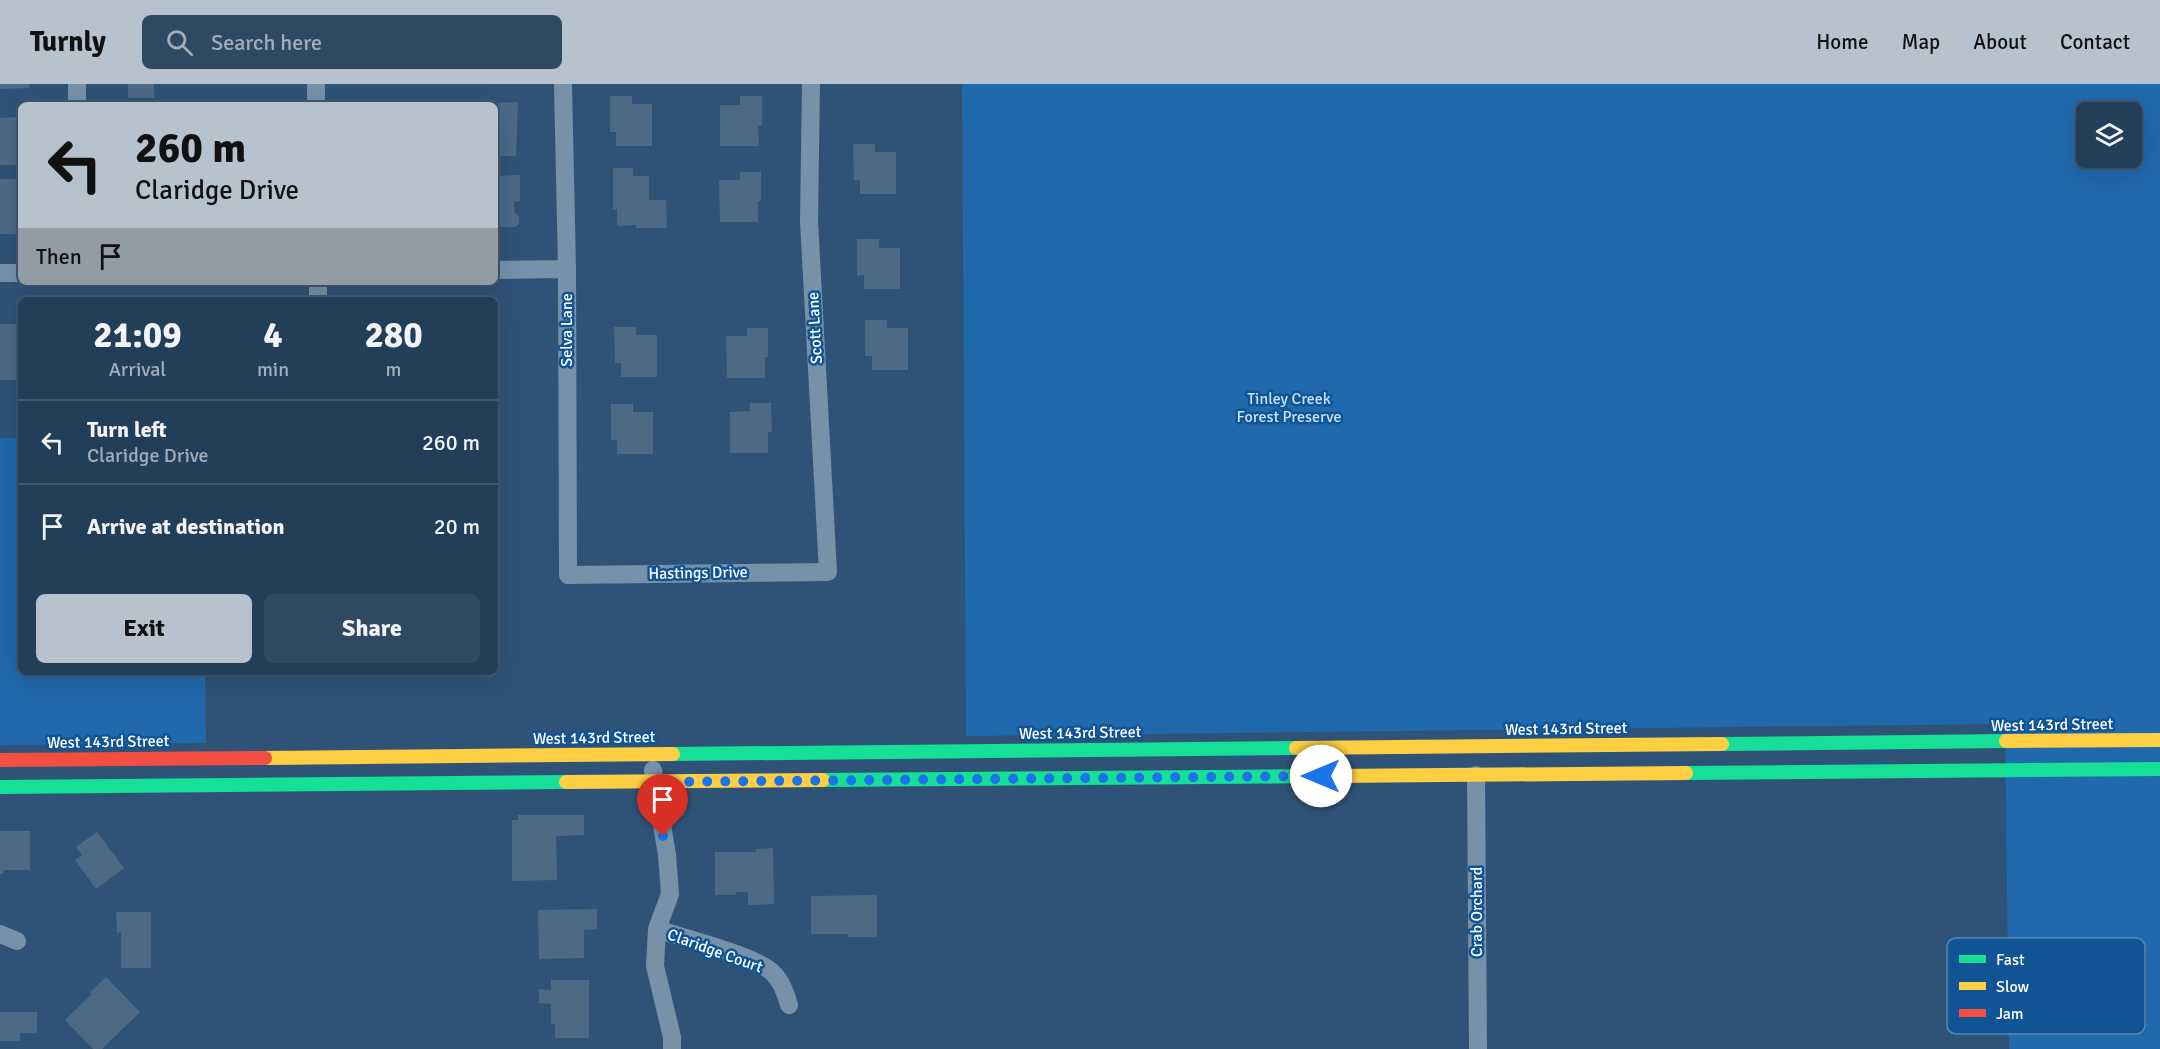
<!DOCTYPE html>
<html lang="en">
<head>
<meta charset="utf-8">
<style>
	:root { --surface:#233e59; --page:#2f4962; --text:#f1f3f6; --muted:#a3aeba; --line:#40576f; --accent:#b6c3cf }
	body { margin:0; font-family:Signika,sans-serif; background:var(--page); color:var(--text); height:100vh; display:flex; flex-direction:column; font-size:22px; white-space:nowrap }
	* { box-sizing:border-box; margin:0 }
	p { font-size:20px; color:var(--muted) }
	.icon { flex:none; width:33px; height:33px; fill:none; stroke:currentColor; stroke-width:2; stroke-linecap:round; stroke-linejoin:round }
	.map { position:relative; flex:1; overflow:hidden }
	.panel { position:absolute; left:18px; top:213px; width:480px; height:378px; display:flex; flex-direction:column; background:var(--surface); border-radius:9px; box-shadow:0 6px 24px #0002,0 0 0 2px var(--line) }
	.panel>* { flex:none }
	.guide { position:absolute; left:18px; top:18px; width:480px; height:183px; border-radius:9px; box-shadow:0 6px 24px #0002,0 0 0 2px var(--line); background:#b6c3cf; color:#111; overflow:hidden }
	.controls { position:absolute; left:2076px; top:18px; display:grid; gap:12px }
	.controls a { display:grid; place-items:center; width:66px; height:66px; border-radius:9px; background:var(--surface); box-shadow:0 6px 24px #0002,0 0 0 2px var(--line); font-size:30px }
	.pin { position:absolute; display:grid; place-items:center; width:51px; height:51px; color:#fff; margin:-62px -26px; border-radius:50% 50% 50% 0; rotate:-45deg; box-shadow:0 0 6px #0007 }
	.pin .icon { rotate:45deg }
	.me { position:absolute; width:66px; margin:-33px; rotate:270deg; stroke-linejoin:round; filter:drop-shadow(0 0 4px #0008) }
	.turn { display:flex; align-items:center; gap:21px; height:126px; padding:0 18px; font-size:27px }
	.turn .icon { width:78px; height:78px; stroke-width:2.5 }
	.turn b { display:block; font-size:42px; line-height:51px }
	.then { display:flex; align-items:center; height:57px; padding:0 18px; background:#0003; gap:12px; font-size:22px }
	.eta { display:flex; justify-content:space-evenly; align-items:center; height:102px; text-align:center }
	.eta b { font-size:36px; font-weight:800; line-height:42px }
	.primary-button { display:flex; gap:12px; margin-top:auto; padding:12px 18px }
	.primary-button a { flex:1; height:69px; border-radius:9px; background:var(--accent); color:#111; font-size:24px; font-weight:800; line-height:69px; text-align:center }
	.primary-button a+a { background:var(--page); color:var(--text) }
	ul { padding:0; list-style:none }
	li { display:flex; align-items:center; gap:18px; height:84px; padding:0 18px; border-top:2px solid var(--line) }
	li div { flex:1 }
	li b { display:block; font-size:22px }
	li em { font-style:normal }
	header { display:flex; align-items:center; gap:36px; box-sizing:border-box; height:84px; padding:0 30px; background:var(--accent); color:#111 }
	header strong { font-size:28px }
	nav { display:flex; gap:33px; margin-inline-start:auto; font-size:21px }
	.search { width:420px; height:54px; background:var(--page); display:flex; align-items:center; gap:15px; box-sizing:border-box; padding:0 21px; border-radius:9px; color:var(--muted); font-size:22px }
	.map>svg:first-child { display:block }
	.green { fill:#2069ac; fill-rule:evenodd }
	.building { fill:#4c6a86 }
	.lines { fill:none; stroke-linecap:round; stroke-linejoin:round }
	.street { stroke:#7791a9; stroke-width:18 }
	.fast { stroke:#16e098; stroke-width:14 }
	.slow { stroke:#ffcf43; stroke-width:14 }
	.jam { stroke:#f24e42; stroke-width:14 }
	.route { stroke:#1a73e8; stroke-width:10; stroke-dasharray:0 18 }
	.labels { text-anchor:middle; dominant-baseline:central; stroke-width:5; stroke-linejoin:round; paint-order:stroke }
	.street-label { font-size:16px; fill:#fff; stroke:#105496 }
	.park-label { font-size:16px; fill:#c6e4fe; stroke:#105496 }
	.key { fill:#105496; stroke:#5887b6; stroke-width:1.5 }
	.key-label { font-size:16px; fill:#fff }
</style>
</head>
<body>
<header>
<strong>Turnly</strong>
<div class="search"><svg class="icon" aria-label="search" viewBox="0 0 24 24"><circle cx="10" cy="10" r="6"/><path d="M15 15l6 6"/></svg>Search here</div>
<nav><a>Home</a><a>Map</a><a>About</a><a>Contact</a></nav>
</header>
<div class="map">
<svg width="2160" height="965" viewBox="0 0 2160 965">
	<rect width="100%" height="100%" fill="#2f5377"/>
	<path class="green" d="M962 0H2160V965H2009L2005 640 966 652ZM2086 28H2132V74H2086Z
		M0 354H21V588H205L206 659 0 661Z"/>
	<path class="building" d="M0 0H29V4L0 5Z
		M128 0H154V14H128Z
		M610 12H632V20H652V62H616V48H610Z
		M740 12H762V42H758L759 62H720V21H740Z
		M518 18 516 72H495V28H499L498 19Z
		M21 33V81H0V34Z
		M853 60H875V68H896V110H860V96H854Z
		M613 84H633V92H649V116H666L667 144H636V141L617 142V125L613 126Z
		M740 88H761V117H758V138H720L719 96H740Z
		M520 91V117L514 118 515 129 519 133V140L515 143H495V106H498V92Z
		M0 95H21V150H0Z
		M857 155H879V164H900V205H864V191L857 192Z
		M865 236H887V244H908V286H872V272H865Z
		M0 240H19L20 296H0Z
		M614 243H636V251H657V293H621V279H615Z
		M747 244H768V273H765V294H727L726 252H747Z
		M750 319H771L772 348H768V369H730V328L750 327Z
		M611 320H633V328H653V370H617V356H611Z
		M518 731H584V751L556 752 557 796 512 797V736H518Z
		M0 747H30V786H4L3 790H0Z
		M97 748 124 784 96 805 75 776 82 771 76 763Z
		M773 764 774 820 748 821V808H736V811H715V768H756V765Z
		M877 811V853H848V850H811V812Z
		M597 825V845L584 846V874L539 875 538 826Z
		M116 828H151V884H121V848L117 849Z
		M106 893 140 928 102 965H93L65 936 92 910 90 908Z
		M551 896H589V954H555V940H551V920L539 919V905L551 906Z
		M0 928H37V949H20V957H0Z"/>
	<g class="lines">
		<path class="street" d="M77 0V21
			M316 0V21
			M563 0 567 185 568 491 828 488 809 137 811 0
			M495 186 567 185
			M0 189H21
			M318 198V216
			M653 686 667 771 670 810 657 845 655 882 672 953V965
			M1476 691 1478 965
			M657 845C685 855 751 870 772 888 781 896 786 910 789 921
			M0 850 17 857"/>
		<path class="fast" d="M1722 660 2006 657
			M673 670 1296 664
			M1686 689 2160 685
			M823 696 1333 692
			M0 703 566 698"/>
		<path class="slow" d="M2006 657 2160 656
			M1296 664 1722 660
			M265 674 673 670
			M1333 692 1686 689
			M566 698 823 696"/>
		<path class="jam" d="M0 676 265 674"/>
	</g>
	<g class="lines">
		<path class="route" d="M663 752 654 698 1321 692"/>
	</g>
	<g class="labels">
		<g class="street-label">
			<text transform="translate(815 244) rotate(-93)">Scott Lane</text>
			<text transform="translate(567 246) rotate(-90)">Selva Lane</text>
			<text transform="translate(698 489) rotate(-1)">Hastings Drive</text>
			<text transform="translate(2052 641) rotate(-1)">West 143rd Street</text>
			<text transform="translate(1566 645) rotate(-1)">West 143rd Street</text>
			<text transform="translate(1080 649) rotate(-1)">West 143rd Street</text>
			<text transform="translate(594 654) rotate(-1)">West 143rd Street</text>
			<text transform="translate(108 658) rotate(-1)">West 143rd Street</text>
			<text transform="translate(1477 828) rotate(-90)">Crab Orchard</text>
			<text transform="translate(715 867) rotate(20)">Claridge Court</text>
		</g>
		<g class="park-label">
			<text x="1289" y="315">Tinley Creek<tspan x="1289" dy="18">Forest Preserve</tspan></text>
		</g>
	</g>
	<rect x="1947" y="854" width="198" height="96" rx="9" class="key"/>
	<rect x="1959" y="871" width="27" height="8" fill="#16e098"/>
	<rect x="1959" y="898" width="27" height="8" fill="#ffcf43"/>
	<rect x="1959" y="925" width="27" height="8" fill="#f24e42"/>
	<g class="key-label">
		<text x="1996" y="881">Fast</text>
		<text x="1996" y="908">Slow</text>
		<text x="1996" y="935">Jam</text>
	</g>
</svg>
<div class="controls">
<a><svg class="icon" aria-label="layers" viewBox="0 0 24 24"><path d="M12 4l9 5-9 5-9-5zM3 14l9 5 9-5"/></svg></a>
</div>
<div class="pin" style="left:663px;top:752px;background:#d93025"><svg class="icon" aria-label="arrive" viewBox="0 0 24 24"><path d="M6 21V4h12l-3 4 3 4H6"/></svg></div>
<svg class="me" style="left:1321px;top:692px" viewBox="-20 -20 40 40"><circle r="19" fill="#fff"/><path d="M0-13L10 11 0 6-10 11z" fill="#1a73e8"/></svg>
<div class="guide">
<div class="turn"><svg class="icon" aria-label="left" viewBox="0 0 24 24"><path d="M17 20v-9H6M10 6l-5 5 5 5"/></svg><div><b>260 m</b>Claridge Drive</div></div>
<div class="then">Then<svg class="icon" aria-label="arrive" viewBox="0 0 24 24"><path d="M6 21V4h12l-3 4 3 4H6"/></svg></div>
</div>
<section class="panel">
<div class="eta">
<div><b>21:09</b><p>Arrival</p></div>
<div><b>4</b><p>min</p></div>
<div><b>280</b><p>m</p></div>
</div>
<ul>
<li><svg class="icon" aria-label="left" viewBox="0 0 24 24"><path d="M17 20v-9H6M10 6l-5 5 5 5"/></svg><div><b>Turn left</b><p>Claridge Drive</p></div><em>260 m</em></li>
<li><svg class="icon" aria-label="arrive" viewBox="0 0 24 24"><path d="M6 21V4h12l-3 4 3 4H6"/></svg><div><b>Arrive at destination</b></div><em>20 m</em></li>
</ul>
<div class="primary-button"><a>Exit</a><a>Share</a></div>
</section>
</div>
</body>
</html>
